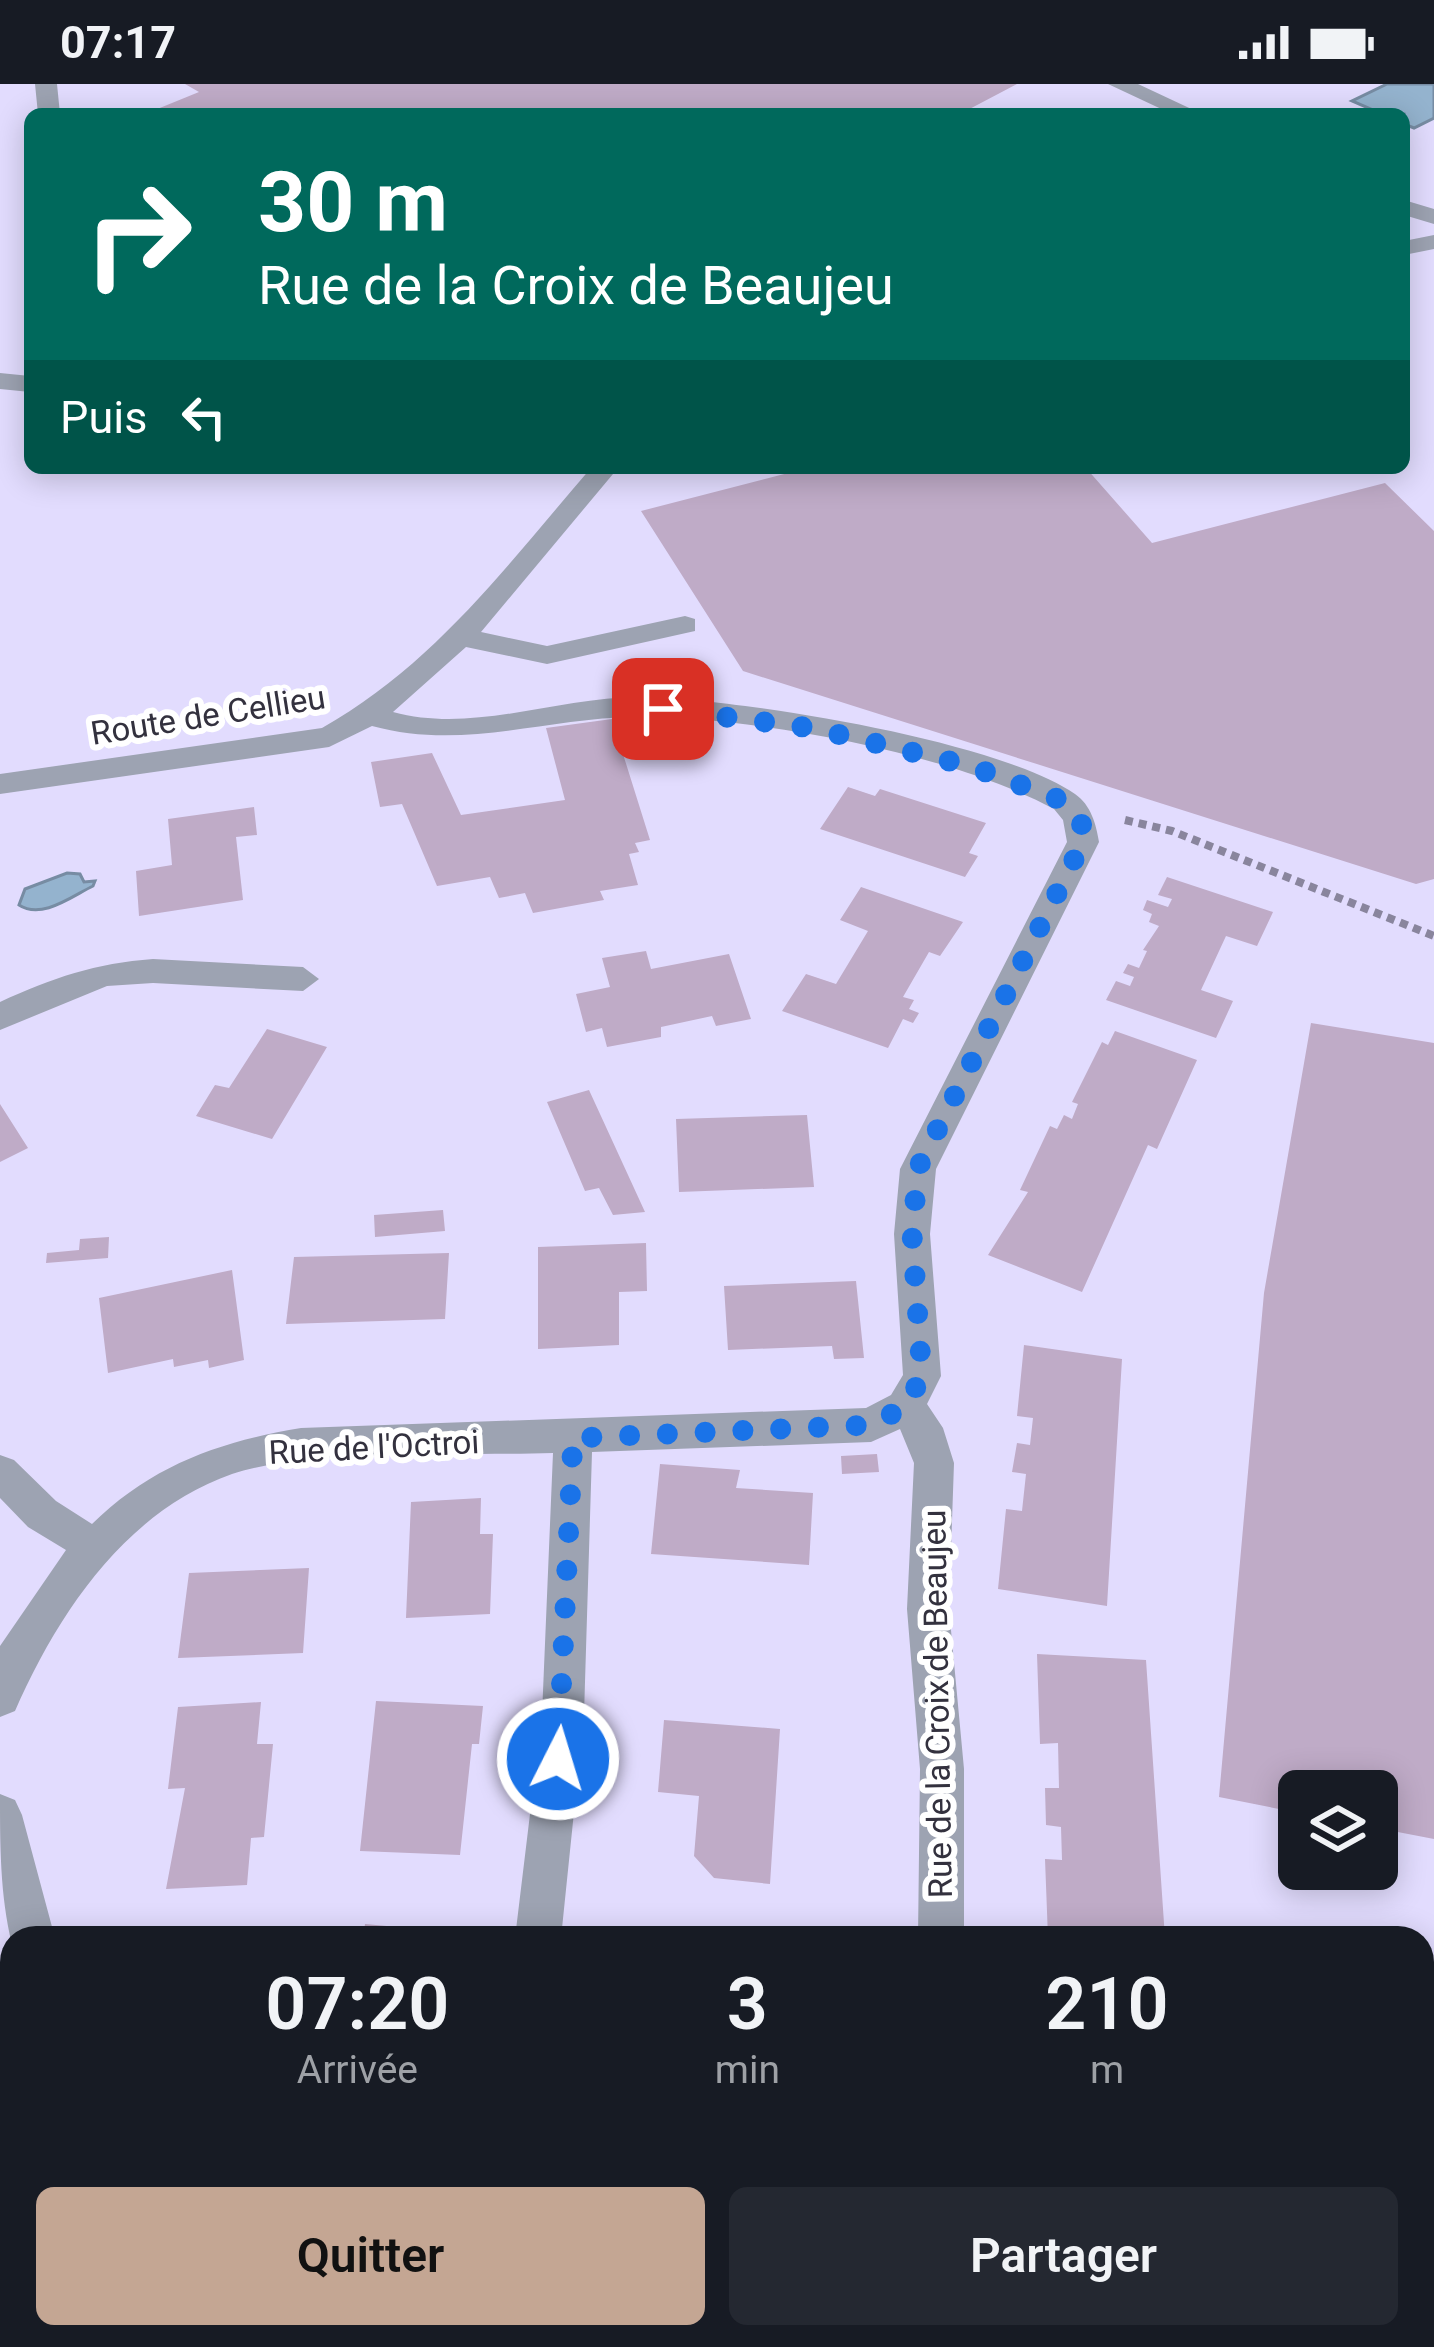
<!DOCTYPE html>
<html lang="fr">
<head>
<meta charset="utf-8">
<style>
	:root { --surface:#171b24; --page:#242831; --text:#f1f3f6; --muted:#9ea1a6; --accent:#c4a693 }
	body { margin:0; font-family:Roboto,sans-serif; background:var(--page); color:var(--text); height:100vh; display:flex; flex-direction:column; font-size:45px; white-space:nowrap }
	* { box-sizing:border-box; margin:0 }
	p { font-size:39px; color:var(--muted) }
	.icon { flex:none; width:66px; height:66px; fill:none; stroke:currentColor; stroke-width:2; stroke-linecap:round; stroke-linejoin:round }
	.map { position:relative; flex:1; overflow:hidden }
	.sheet { position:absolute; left:0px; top:1842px; width:1434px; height:423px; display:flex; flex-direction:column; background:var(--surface); border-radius:36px 36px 0 0; box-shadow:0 6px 30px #0003 }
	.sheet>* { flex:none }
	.top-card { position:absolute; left:24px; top:24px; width:1386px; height:366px; border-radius:18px; box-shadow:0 6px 30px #0003; background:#00695c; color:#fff; overflow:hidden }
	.buttons { position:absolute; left:1278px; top:1686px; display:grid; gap:24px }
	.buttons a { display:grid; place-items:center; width:120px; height:120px; border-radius:18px; background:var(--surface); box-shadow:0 6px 30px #0003; font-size:60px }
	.pin { position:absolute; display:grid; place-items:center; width:102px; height:102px; color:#fff; margin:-51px; border-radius:24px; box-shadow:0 6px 18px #0006 }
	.me { position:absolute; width:132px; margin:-66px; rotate:5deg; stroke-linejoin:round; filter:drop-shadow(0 0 9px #0008) }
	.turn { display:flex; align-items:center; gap:42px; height:252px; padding:0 36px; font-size:54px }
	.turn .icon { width:156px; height:156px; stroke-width:2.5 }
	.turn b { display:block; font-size:84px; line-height:102px }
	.then { display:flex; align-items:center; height:114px; padding:0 36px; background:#0003; gap:24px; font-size:45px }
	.eta { display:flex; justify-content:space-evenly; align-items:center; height:204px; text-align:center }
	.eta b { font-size:72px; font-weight:600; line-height:84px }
	.primary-button { display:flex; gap:24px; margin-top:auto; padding:24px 36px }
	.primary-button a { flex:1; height:138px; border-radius:18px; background:var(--accent); color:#111; font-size:48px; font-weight:600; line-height:138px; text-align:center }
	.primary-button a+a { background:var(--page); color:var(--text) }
	.status { display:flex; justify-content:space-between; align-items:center; height:84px; padding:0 60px; background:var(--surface); direction:ltr }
	.status svg { height:33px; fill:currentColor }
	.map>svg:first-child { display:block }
	.water { fill:#94b3ce; stroke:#778ca3; stroke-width:3 }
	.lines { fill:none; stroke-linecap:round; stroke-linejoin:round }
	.stream { fill:#778ca3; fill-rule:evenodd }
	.building { fill:#bfabc7 }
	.path-far1 { stroke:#89859d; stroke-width:8; stroke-dasharray:8 6; stroke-linecap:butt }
	.path { stroke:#89859d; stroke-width:9; stroke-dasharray:10 8; stroke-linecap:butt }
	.minor { fill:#9da3b2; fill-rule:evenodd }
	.route { stroke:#1a73e8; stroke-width:21; stroke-dasharray:0 37.8 }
	.labels { text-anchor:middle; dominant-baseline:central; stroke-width:12; stroke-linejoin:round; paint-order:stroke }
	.street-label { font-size:33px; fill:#33313e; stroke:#fff }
</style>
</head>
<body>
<div class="status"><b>07:17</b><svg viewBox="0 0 49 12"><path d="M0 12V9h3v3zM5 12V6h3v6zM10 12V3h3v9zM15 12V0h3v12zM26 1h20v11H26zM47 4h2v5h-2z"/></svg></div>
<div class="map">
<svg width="1434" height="2263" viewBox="0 0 1434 2263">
	<rect width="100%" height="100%" fill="#e2dcfe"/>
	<path class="water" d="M1387 0H1434V34L1414 44 1404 40V30H1382L1352 17Z
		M67 789 80 790 84 798 95 797 93 802C72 812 42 836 19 821L25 805Z"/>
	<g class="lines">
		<path class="stream" d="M1434 2116V2140L1422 2143V2119Z
			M1219 2253 1214 2263H1188L1193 2253Z"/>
	</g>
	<path class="building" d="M185 0H1017L960 30H145L199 8Z
		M790 384H1086L1152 459 1385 399 1434 447V795L1416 800 743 587 641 427 792 388Z
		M612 635 650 756 635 759 639 768 629 770 638 801 600 807 604 816 533 829 525 809 499 814 490 793 437 802 402 720 380 723 371 678 432 669 461 731 565 716 546 644Z
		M848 703 875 712 880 705 986 739 969 769 978 772 965 793 820 745Z
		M254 723 257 751 236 753 243 816 139 832 136 787 172 781 168 735Z
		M1167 793 1273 828 1257 862 1226 852 1201 906 1233 917 1216 954 1106 916 1116 897 1130 902 1134 893 1123 889 1128 880 1139 884 1147 867 1143 866 1159 842 1149 838 1152 830 1143 826 1147 816 1168 823 1172 815 1158 811Z
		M861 803 963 838 940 872 929 868 903 913 914 916 909 925 919 929 913 939 903 935 888 964 782 927 806 890 836 900 868 847 840 836Z
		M646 867 651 885 729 870 751 935 716 942 712 932 661 943V953L607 963 602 944 586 948 576 910 610 903 602 874Z
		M1311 939 1434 959V1755L1377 1744V1707H1299V1729L1219 1713 1264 1209Z
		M267 945 327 963 272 1055 196 1032 215 1001 229 1004Z
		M1115 947 1197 976 1157 1065 1148 1061 1082 1208 988 1171 1028 1108 1020 1106 1050 1042 1057 1045 1064 1031 1072 1035 1078 1020 1072 1018 1102 958 1108 961Z
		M589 1006 645 1128 613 1131 599 1104 585 1107 547 1018Z
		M0 1020 28 1064 0 1078Z
		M807 1031 814 1103 679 1108 676 1035Z
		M443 1126 445 1147 375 1153 374 1131Z
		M109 1153 108 1174 46 1179 47 1169 79 1166 80 1155Z
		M646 1159 647 1207 619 1208V1261L538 1265V1163Z
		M449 1169 445 1235 286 1240 294 1173Z
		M232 1186 244 1276 209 1284 208 1276 174 1283 173 1275 108 1289 99 1214Z
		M856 1197 864 1274 834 1275 832 1262 728 1266 724 1202Z
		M1024 1261 1122 1275 1107 1522 998 1505 1006 1425 1022 1427 1026 1390 1012 1388 1017 1359 1030 1361 1033 1334 1017 1332Z
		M877 1370 879 1388 842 1390 841 1372Z
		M660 1380 740 1386 736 1404 813 1409 809 1481 651 1470Z
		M481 1414 480 1450H493L490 1530 406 1534 411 1418Z
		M309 1484 303 1569 178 1574 189 1489Z
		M1037 1570 1146 1576 1165 1854H1048L1045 1775 1062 1776 1061 1743 1046 1741 1045 1704H1059L1058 1659 1040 1660Z
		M376 1617 483 1622 479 1660H472L460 1771 360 1767Z
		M261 1618 257 1660H273L264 1753 251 1754 247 1801 166 1805 185 1704 168 1705 178 1623Z
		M664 1636 780 1645 770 1800 714 1794 694 1772 699 1712 658 1708Z
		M365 1840 430 1846 429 1854H363Z
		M349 2253H466L465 2263H348Z"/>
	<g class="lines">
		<path class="path-far1" d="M1125 736 1172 747 1434 852"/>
		<path class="path" d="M988 2263 995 2253"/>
		<path class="minor" d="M35 0H57L60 30H38Z
			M1108 0H1138L1202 30H1172Z
			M1404 116 1434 125V140L1404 131Z
			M1434 151V165L1404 171V157Z
			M0 289 30 292V308L0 305Z
			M591 384H618L481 548 547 562 685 532 695 535V547L547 580 466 563 393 628C474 650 557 613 639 613 736 614 997 656 1075 710 1091 721 1096 740 1099 758L936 1085 930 1150 941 1292 927 1320 943 1344 954 1379 949 1525 964 1685V1854H918L920 1685 907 1525 914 1379 900 1345 871 1358 592 1368 584 1631 561 1854H515L542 1631 553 1369C467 1372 309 1364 232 1390 126 1427 58 1529 15 1627L0 1633V1562L66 1466 28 1443 0 1414V1371L14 1376 56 1417 92 1440C152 1381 221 1357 301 1344L866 1324 891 1311 903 1291 894 1150 900 1085 1067 758 1063 736 1054 725C951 669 753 632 635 633 544 634 463 667 372 642L329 663 0 710V690L322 644C435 580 507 481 591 384Z
			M153 875 303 883 319 895 303 907 153 899 107 902 0 946V918C52 894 96 879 153 875Z
			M0 1710 15 1716 22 1731 55 1854H12V1860C0 1812 0 1760 0 1710Z
			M12 2018V2135L0 2140V2023Z
			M542 2253H592L595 2263H545Z"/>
	</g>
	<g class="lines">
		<path class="route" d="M558 1675 573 1354 871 1341 905 1323 922 1292 912 1150 918 1084 1083 758 1082 741 1066 718 970 682 812 644 663 625"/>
	</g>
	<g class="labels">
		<g class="street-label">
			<text transform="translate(208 631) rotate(-9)">Route de Cellieu</text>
			<text transform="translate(374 1363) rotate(-3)">Rue de l'Octroi</text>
			<text transform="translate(937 1620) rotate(-91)">Rue de la Croix de Beaujeu</text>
		</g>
	</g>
</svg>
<div class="buttons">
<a><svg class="icon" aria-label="layers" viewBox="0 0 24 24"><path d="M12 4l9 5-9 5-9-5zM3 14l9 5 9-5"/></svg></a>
</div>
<div class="pin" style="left:663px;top:625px;background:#d93025"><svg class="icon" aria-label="arrive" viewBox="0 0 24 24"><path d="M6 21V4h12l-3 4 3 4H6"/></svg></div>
<svg class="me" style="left:558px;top:1675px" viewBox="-20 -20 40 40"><circle r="17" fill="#1a73e8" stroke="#fff" stroke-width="3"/><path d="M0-11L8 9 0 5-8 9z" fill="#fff"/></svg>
<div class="top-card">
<div class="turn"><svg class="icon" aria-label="right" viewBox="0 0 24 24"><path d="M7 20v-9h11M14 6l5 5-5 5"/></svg><div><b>30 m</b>Rue de la Croix de Beaujeu</div></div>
<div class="then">Puis<svg class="icon" aria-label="left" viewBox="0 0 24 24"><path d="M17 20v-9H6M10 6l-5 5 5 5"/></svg></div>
</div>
<section class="sheet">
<div class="eta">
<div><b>07:20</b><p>Arrivée</p></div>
<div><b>3</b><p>min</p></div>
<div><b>210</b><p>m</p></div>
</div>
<div class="primary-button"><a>Quitter</a><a>Partager</a></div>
</section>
</div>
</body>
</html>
